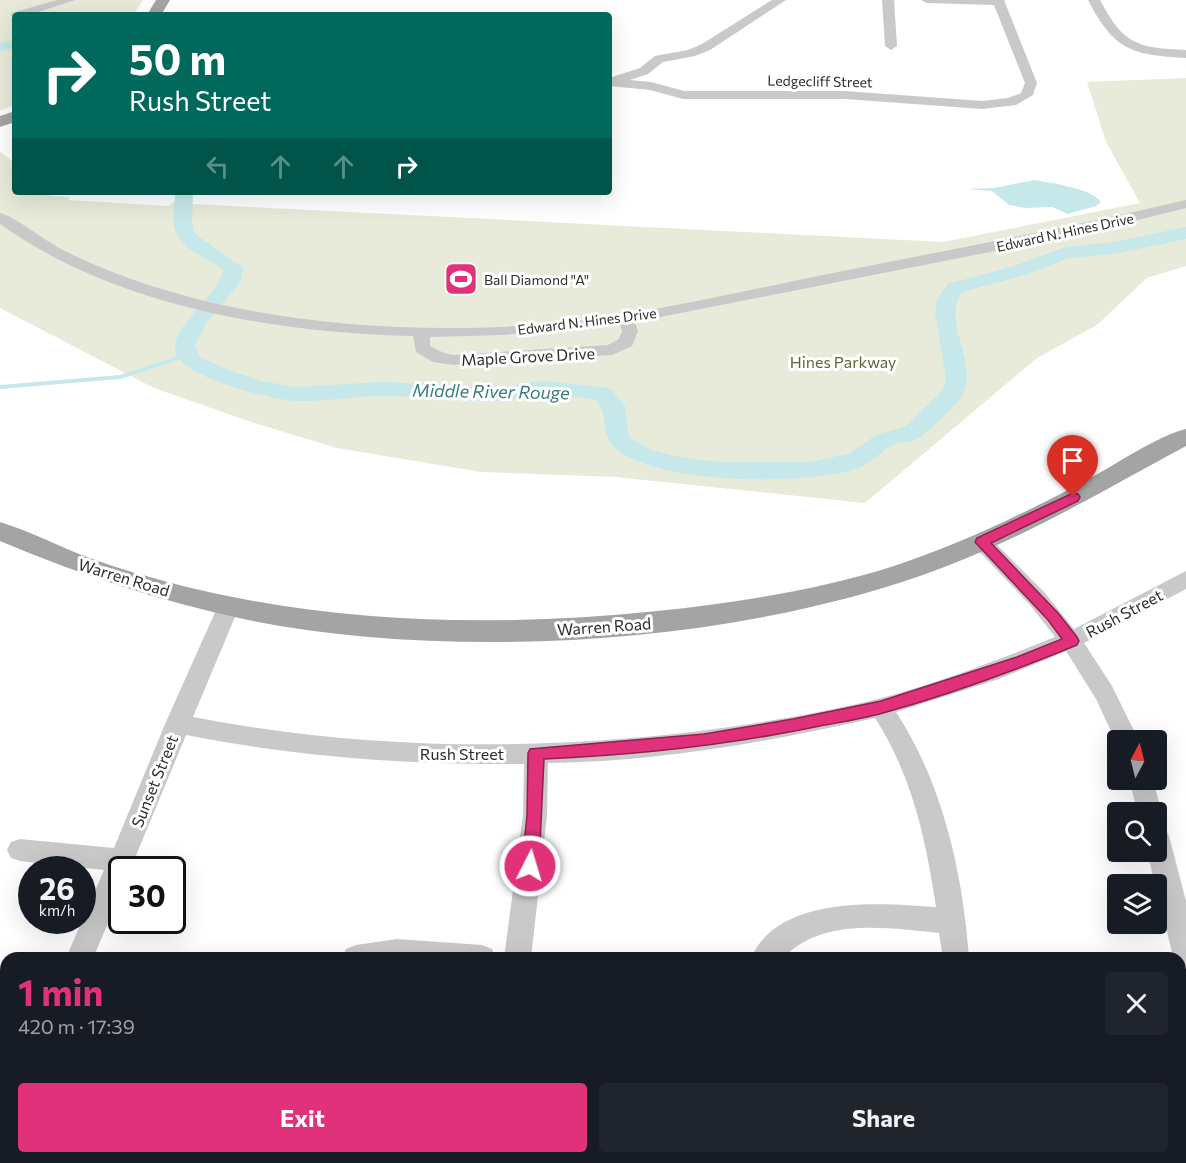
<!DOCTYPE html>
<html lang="en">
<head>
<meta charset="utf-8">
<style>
	:root { --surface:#171b24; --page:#20242c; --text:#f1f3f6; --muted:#9ea1a6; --accent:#e1317b }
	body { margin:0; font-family:Commissioner,sans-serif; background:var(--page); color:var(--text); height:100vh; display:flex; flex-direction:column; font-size:22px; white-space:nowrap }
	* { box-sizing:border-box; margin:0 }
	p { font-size:20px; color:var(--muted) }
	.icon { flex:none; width:33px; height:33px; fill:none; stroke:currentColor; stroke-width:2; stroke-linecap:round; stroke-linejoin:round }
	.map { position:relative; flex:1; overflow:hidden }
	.sheet { position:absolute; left:0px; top:952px; width:1186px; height:212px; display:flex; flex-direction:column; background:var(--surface); border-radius:18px 18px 0 0; box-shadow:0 6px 24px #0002 }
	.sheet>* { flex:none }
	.top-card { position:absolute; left:12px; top:12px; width:600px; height:183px; border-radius:6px; box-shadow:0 6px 24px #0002; background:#00695c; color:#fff; overflow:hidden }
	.needle { width:39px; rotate:7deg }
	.tools { position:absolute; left:1107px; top:730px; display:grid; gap:12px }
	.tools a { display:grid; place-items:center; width:60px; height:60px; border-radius:6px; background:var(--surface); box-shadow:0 6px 24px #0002; font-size:30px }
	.speed { position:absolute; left:18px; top:856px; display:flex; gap:12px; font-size:30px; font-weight:700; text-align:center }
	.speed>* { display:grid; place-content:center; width:78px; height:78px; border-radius:50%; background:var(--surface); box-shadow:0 6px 24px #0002; line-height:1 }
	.speed small { font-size:15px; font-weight:400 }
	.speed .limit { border:3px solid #111; border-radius:9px; background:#fff; color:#111 }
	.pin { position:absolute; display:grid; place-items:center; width:51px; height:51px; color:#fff; margin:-62px -26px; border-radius:50% 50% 50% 0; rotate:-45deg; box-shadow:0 0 6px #0007 }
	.pin .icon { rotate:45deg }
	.me { position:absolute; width:66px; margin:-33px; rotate:5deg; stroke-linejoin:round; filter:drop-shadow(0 0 4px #0008) }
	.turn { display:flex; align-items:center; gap:21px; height:126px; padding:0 18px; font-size:27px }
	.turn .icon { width:78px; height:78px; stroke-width:2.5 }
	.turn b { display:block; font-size:42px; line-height:51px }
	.lanes { display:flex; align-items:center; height:57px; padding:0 18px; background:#0003; justify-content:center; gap:30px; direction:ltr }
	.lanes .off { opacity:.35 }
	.round { display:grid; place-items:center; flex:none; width:63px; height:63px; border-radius:6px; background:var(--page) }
	.summary { display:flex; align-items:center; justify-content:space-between; height:102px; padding:0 18px }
	h1 { font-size:36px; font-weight:700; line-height:45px; color:var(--accent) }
	.primary-button { display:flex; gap:12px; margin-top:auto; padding:12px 18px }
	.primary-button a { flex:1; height:69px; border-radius:6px; background:var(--accent); color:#fff; font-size:24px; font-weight:700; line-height:69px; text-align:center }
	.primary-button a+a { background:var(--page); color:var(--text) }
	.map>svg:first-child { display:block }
	.green { fill:#e8eada }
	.water { fill:#c6e8ea }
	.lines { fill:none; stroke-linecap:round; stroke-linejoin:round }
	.stream { stroke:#c6e8ea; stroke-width:4 }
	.river { fill:#c6e8ea; fill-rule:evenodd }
	.minor { fill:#c9c9c9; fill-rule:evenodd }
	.major { fill:#a4a4a4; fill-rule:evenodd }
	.route { fill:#e1317b; stroke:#922050; stroke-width:1.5 }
	.labels { text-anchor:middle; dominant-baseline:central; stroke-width:6; stroke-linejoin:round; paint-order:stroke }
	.far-street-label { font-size:14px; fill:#2c2c2c; stroke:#fff }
	.far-poi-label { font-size:14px; fill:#2c2c2c; stroke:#fff; text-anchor:start }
	.street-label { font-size:16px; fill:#2c2c2c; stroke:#fff }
	.park-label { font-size:16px; fill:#5e663b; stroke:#fff }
	.water-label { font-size:18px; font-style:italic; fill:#397d80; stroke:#fff }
</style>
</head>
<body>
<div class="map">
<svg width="1186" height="1163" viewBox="0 0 1186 1163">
	<rect width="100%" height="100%" fill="#fff"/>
	<path class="green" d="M0 0H143L133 15H15V105L0 111Z
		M1186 78V266L1147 278 1097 325 1037 358 865 503 615 477 481 472 337 448 254 423 154 388 0 308V151L15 164V192H47L51 196 70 197 68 200 169 206 172 203 943 242 1140 203 1106 142 1087 82Z"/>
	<path class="water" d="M1034 180C1050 183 1092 188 1101 202L1096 206 1068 214 1052 207 1026 208 1009 205 992 191 967 189 994 188Z"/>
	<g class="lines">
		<path class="stream" d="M0 387 120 377 187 355"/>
		<path class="river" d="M15 40V48L0 51V43Z
			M175 192H193L192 222 194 233 243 268 241 281 205 325 195 346 200 357 231 371 261 381 296 387 382 382 504 387 541 381 603 387 611 389 625 406 628 434 631 438 651 450 674 456 717 462H809L848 454 878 434 905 427 942 391 946 379 935 313 937 299 948 284 1011 267 1066 247 1114 242 1186 227V239L1114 254 1069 258 1025 275 962 292C940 323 982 366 961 397 956 404 926 435 919 438 911 443 901 441 893 445 882 450 874 461 863 466 815 487 655 485 615 448 600 435 609 414 596 400 578 397 560 394 542 395 528 395 515 400 501 401 462 402 422 396 383 396 354 396 325 402 296 401 271 399 180 378 175 350 172 325 219 295 223 270 207 257 178 249 174 226 172 215 175 203 175 192Z"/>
		<path class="minor" d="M57 0H75L29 15H15V18L10 15 12 13Z
			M772 0H786L710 50 695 56 663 62 648 74 630 80 651 82 684 91H845L982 101 1008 98 1021 93 1025 83 994 5 927 3 921 0H1004L1037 83 1033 95 1016 105 982 109 845 99H683L650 90 609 86V78L640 68 655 56 688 50 702 44Z
			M882 0H894L897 46 891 50 885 46Z
			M1088 0H1100C1123 44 1137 48 1186 50V58C1131 55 1114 50 1088 0Z
			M1186 200V208L1086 233 635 322 638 331 632 346 612 355 453 365 433 362 416 352 413 336C275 333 114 306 0 224V213C16 217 45 241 63 250 106 272 154 288 201 300 334 333 493 336 627 314 698 302 768 286 838 272 954 249 1071 227 1186 200ZM620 325 622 331 619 339 608 345 453 355 444 353 430 346V337L503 335Z
			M982 535 989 537 1045 593 1074 629 1186 571V589L1084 643 1112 686 1139 741H1118V746L1096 699 1066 651 999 679 896 712C943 784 963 874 969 958H943L939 933C887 928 823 917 783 958H751C779 894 880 903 936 907 926 840 912 775 875 718 767 742 658 762 548 763L547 815 531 958H504L523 815 524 764C410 765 298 757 186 735L130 870H122V891L93 958H66L104 870 20 861 11 858 7 850 11 842 20 839 114 848 165 724 221 599 229 597 237 599 240 605 193 717C370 751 552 752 729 727 783 719 837 710 889 696 946 680 1001 659 1055 637L1030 605 975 547 972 542 975 537Z
			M1129 780H1153L1162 813 1159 821 1156 822V813H1138Z
			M1156 825 1165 828 1169 836 1186 901V965L1180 963V958H1175L1172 952 1147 852H1156Z
			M397 939 482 945 492 949 496 958H342L346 949 356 945Z
			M6 1122V1158H12L8 1163H0V1124Z
			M227 1158H257L255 1163H225Z
			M474 1158H504L503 1163H473Z
			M716 1158H746V1163H716Z
			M965 1158H995L996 1163H966Z"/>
		<path class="major" d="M156 0H170L161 15H147Z
			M15 111V122L0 127V116Z
			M1186 429V446C1108 488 1031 534 947 566 746 644 459 662 248 620 162 602 81 575 0 541V522C30 531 58 546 87 557 111 566 138 574 164 581 323 624 493 628 657 611 736 603 818 590 894 566 961 544 1025 513 1087 480 1115 465 1157 436 1186 429Z"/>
	</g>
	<path class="route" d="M1073 493 1078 494 1080 497 1078 501 991 543 1058 613 1077 637 1079 641 1077 645C1014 671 948 695 883 713 862 719 841 722 820 726 729 745 637 755 544 759L539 866 536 871 530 873 524 871 522 866 527 815 528 753 530 749 704 734 793 719 881 701 1017 657 1062 639 1048 620 975 542 977 538Z"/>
	<defs>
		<g id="stadium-square" transform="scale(1.725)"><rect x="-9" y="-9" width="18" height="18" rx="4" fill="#e1317b" stroke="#fff"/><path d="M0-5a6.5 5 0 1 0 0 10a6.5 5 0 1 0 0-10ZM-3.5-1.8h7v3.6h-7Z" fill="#fff"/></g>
	</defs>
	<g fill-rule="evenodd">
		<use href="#stadium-square" x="461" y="279"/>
	</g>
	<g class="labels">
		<g class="far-street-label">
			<text transform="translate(820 81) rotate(1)">Ledgecliff Street</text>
			<text transform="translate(1065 232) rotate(-12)">Edward N. Hines Drive</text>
			<text transform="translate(587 321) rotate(-7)">Edward N. Hines Drive</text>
		</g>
		<g class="far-poi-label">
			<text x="484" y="279">Ball Diamond "A"</text>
		</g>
		<g class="street-label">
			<text transform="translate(528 356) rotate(-3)">Maple Grove Drive</text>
			<text transform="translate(124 577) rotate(17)">Warren Road</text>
			<text transform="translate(1124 613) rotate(-28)">Rush Street</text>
			<text transform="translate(604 626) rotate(-4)">Warren Road</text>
			<text x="462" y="753">Rush Street</text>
			<text transform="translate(154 781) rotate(-68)">Sunset Street</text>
		</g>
		<g class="park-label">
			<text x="843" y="361">Hines Parkway</text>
		</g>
		<g class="water-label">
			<text transform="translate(491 391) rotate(1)">Middle River Rouge</text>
		</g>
	</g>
</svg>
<div class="tools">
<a><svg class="needle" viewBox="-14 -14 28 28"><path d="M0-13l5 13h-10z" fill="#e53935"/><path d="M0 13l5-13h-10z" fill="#9ea1a6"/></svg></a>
<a><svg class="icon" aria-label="search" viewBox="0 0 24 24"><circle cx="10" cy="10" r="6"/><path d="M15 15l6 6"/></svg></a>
<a><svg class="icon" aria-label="layers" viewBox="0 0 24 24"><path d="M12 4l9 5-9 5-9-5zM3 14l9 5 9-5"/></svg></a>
</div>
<div class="speed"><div>26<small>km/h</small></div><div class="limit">30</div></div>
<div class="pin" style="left:1073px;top:497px;background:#d93025"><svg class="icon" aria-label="arrive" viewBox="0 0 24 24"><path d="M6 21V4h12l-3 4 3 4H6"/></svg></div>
<svg class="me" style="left:530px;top:866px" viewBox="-20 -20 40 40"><circle r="17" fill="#e1317b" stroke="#fff" stroke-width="3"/><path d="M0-11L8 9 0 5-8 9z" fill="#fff"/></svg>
<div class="top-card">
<div class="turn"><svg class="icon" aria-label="right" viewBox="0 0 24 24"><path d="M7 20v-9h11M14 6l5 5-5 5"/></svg><div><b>50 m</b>Rush Street</div></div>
<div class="lanes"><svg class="icon off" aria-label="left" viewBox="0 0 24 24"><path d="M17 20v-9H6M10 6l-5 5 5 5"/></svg><svg class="icon off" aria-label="ahead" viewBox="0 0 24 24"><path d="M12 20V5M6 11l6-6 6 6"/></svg><svg class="icon off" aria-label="ahead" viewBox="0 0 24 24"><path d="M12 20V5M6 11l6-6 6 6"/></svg><svg class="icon" aria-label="right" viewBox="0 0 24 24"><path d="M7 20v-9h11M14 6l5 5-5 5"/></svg></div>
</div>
<section class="sheet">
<div class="summary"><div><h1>1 min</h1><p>420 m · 17:39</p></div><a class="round"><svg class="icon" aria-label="close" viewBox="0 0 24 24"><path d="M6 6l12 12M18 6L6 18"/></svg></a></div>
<div class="primary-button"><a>Exit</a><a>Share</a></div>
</section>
</div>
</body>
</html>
